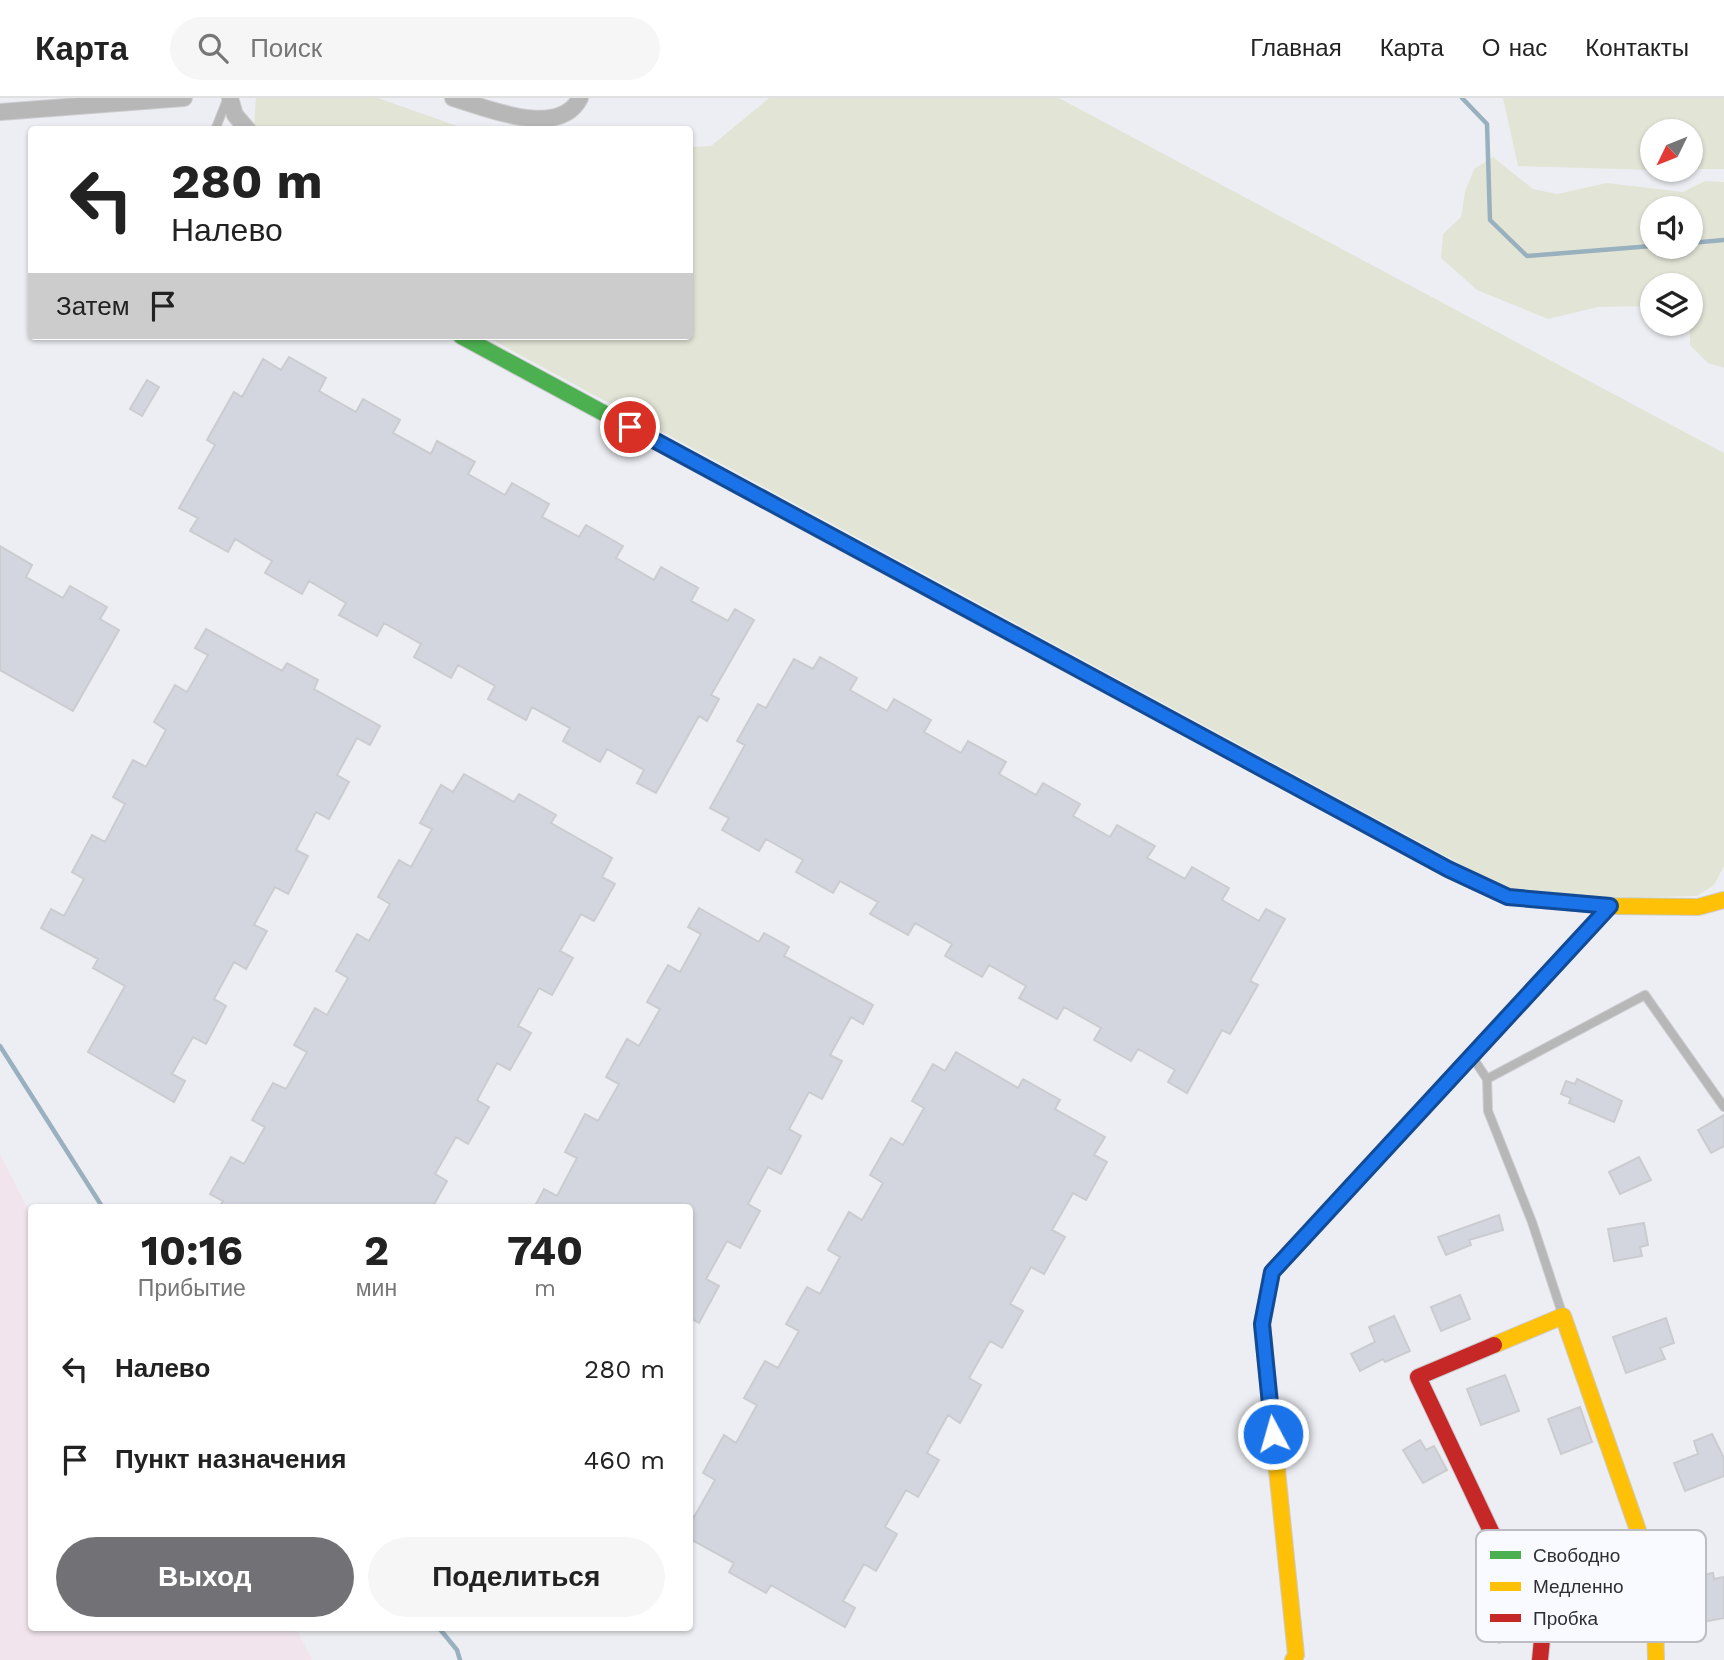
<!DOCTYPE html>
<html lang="ru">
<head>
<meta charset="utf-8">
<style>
	:root { --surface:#fff; --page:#f6f6f6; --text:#222; --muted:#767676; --line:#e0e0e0; --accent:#727276 }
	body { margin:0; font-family:"Work Sans",sans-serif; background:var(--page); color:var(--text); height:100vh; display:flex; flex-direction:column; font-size:26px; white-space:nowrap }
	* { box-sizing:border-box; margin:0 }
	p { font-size:23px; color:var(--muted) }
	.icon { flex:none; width:38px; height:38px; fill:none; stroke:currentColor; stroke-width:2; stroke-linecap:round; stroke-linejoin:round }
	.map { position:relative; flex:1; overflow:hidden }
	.sheet { position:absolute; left:28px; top:1106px; width:665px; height:427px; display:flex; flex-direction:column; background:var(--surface); border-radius:7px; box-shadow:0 2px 5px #0004 }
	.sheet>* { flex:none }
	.guide { position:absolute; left:28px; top:28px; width:665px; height:214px; border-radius:7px; box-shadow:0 2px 5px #0004; background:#fff; color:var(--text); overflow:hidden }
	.needle { width:46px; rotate:227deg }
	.buttons { position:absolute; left:1640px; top:21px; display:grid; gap:14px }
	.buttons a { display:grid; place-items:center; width:63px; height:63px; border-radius:50%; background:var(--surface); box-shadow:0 2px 5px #0004; font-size:35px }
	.pin { position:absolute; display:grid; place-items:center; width:60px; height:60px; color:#fff; margin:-30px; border:4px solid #fff; border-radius:50%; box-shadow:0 2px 7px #0007 }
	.me { position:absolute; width:77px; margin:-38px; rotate:354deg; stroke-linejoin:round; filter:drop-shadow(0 0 5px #0008) }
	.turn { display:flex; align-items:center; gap:24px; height:147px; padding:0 28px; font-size:32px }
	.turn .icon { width:91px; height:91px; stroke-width:2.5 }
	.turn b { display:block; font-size:49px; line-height:60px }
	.then { display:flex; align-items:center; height:66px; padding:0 28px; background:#0003; gap:14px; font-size:26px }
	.eta { display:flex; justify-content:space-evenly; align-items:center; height:119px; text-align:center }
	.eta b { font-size:42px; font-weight:700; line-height:49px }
	.button { display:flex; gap:14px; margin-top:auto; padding:14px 28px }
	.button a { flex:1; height:80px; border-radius:42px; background:var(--accent); color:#fff; font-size:28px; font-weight:700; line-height:80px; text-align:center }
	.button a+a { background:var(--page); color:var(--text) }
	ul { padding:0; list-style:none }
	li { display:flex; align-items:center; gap:21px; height:91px; padding:0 28px }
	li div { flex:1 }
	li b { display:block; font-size:26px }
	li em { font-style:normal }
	header { display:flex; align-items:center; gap:42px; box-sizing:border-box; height:98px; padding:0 35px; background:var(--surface); border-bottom:2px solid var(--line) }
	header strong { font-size:33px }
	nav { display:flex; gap:38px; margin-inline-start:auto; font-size:24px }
	.search { width:490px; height:63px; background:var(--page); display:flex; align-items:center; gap:18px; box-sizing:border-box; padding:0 24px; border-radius:38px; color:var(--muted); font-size:26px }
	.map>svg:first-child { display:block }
	.industrial { fill:#f1e4ec }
	.green { fill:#e2e5d6; fill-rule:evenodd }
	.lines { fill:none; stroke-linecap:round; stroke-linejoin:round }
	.stream { stroke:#99b0bf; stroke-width:4.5 }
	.building { fill:#d4d6df; stroke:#cbccd0; stroke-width:2 }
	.lane-casing { stroke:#cccccf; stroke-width:10 }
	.street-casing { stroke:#cccccf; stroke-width:18 }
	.fast-casing { stroke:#cccccf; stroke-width:18 }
	.slow-casing { stroke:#cccccf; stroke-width:18 }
	.jam-casing { stroke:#cccccf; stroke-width:18 }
	.lane { stroke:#b7b7b7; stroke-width:8 }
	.street { stroke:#b7b7b7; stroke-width:16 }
	.fast { stroke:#4caf50; stroke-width:16 }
	.slow { stroke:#ffc107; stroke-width:16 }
	.jam { stroke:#c62828; stroke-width:16 }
	.route-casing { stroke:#114b97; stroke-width:18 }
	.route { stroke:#1a73e8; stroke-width:12 }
	.key { fill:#f9faff; stroke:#bcbdc2; stroke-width:2 }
	.key-label { font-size:19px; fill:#2f2f32 }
</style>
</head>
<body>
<header>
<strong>Карта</strong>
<div class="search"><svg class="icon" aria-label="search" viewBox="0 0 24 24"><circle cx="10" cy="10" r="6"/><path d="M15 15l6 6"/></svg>Поиск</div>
<nav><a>Главная</a><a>Карта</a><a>О нас</a><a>Контакты</a></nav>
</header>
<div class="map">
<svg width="1724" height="1562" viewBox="0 0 1724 1562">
	<rect width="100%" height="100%" fill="#edeef3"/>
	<path class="industrial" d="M0 1056 31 1117 32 1530H296L312 1562H0Z"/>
	<path class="green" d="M256 0H378L466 31 258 32 254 27Z
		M769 0H1059L1724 355V768L1714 787 1697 798 1527 802 485 238H690V49L711 48Z
		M1503 0H1724V71H1691L1690 33H1652V72L1518 68Z
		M1493 59 1533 91 1557 96 1607 85 1683 94 1705 83 1724 84V270L1708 265 1690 247V187H1652V208L1598 209 1548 221 1477 192 1441 160 1443 136 1461 119 1465 94 1474 71ZM1652 110H1690V149H1652Z"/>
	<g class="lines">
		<path class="stream" d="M1462 0 1487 26 1490 122 1527 158 1652 148
			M1690 145 1724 142
			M0 948 103 1110
			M439 1530 457 1552 460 1562"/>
	</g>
	<path class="building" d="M289 259 326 280 319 293 356 314 363 301 400 322 393 335 431 356 437 343 475 364 468 376 505 397 512 385 549 406 542 419 579 439 586 427 623 448 616 460 654 482 661 469 698 490 691 503 728 523 735 511 754 522 711 597 719 601 707 623 699 618 656 695 637 685 644 672 607 651 600 664 563 643 570 630 532 609 526 622 488 601 495 588 458 567 451 580 414 559 421 546 384 525 377 538 339 517 346 505 309 483 302 496 265 475 272 463 235 441 228 454 190 433 198 420 179 410 215 347 207 342 234 294 242 299 263 261 281 272Z
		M147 282 159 289 142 318 130 311Z
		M0 448 32 467 26 479 63 500 70 488 107 509 100 521 119 532 73 613 0 572Z
		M206 531 282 573 287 565 318 582 314 591 380 628 370 647 357 640 337 677 349 684 329 721 316 714 296 752 308 758 288 796 275 789 254 827 267 833 246 871 234 864 214 901 226 908 206 946 193 939 172 976 185 983 174 1004 88 954 125 888 93 870 98 861 41 830 51 811 64 818 84 781 72 774 92 737 105 744 125 706 113 699 133 662 146 669 166 632 154 624 175 587 187 594 208 557 195 550Z
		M820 559 857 580 850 592 887 613 894 601 931 622 924 634 961 655 968 643 1006 664 999 676 1036 697 1043 685 1080 706 1073 718 1110 739 1117 727 1155 748 1147 760 1185 781 1192 769 1229 790 1222 802 1259 823 1266 811 1285 821 1250 883 1258 887 1230 936 1222 932 1187 995 1168 984 1175 972 1138 951 1131 963 1094 942 1101 930 1064 909 1057 921 1019 900 1026 888 989 867 982 879 945 858 952 846 915 825 908 837 870 816 878 804 840 783 833 795 796 774 803 762 766 741 759 753 722 732 729 720 710 710 745 647 737 643 758 606 766 610 794 561 813 571Z
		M464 676 514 704 519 696 556 717 551 725 612 760 602 779 615 786 594 823 581 816 560 853 573 860 552 897 539 890 518 928 531 935 510 972 497 965 477 1002 489 1009 468 1046 456 1039 435 1076 447 1083 432 1110H219L223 1103 210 1096 231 1059 244 1066 265 1029 252 1022 273 985 286 991 307 954 294 947 315 910 327 917 348 880 336 873 357 836 369 843 390 806 378 799 399 762 411 769 432 731 420 725 441 687 453 694Z
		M699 810 759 844 764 835 789 849 784 858 873 907 863 926 851 919 830 957 842 963 822 1001 809 994 789 1031 801 1038 781 1076 768 1069 748 1106 760 1113 740 1150 727 1143 706 1181 719 1188 699 1225 690 1220V1110H534L544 1091 557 1098 577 1060 565 1054 585 1016 598 1023 619 986 606 979 627 941 639 948 660 911 647 904 668 867 680 874 701 836 688 829Z
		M956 954 1018 990 1023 981 1060 1002 1055 1011 1105 1039 1094 1057 1107 1064 1086 1102 1073 1095 1052 1132 1065 1139 1044 1176 1031 1169 1010 1206 1023 1213 1002 1250 990 1243 969 1280 981 1287 960 1325 948 1317 927 1355 939 1362 918 1399 906 1392 885 1429 897 1436 876 1473 864 1466 843 1503 855 1510 845 1529 771 1487 766 1495 729 1474 734 1465 690 1441V1416L694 1419 715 1382 703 1375 724 1337 736 1345 757 1307 744 1300 765 1263 778 1270 799 1233 786 1226 807 1189 820 1196 840 1159 828 1152 849 1114 862 1122 883 1085 870 1077 891 1040 903 1047 924 1010 912 1003 933 966 945 973Z
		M1577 981 1622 1003 1614 1024 1569 1005 1571 1000 1561 996 1566 983 1575 986Z
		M1724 1017V1048L1711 1055 1698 1032Z
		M1639 1059 1651 1082 1620 1096 1609 1074Z
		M1499 1117 1503 1132 1469 1142 1471 1147 1446 1157 1438 1139Z
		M1644 1125 1648 1147 1640 1149 1642 1158 1614 1163 1608 1131Z
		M1460 1197 1470 1221 1441 1233 1431 1209Z
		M1394 1218 1410 1253 1385 1264 1383 1261 1360 1273 1351 1256 1375 1244 1369 1229Z
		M1666 1220 1674 1245 1660 1250 1665 1261 1626 1275 1613 1239Z
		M1505 1277 1519 1313 1481 1327 1467 1291Z
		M1580 1309 1592 1344 1561 1356 1548 1321Z
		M1712 1336 1724 1360V1378L1685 1393 1674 1365 1698 1356 1694 1343Z
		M1420 1342 1426 1352 1434 1348 1447 1372 1423 1385 1403 1352Z
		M1713 1475 1714 1481 1724 1479V1520L1697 1525 1686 1480Z
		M1510 1505 1524 1535 1499 1545 1486 1515Z"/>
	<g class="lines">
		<g class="lane-casing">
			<path id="lane" d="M215 32 227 2
				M1473 960 1487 981
				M1562 1215 1532 1124 1488 1013 1487 981 1645 897 1724 1009"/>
		</g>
		<g class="street-casing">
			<path id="street" d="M230 0 235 17 248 32
				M453 0C485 9 559 42 580 0
				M0 14 184 0"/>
		</g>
		<g class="fast-casing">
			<path id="fast" d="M461 238 992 525
				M1352 1087 1610 808"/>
		</g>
		<g class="slow-casing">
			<path id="slow" d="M1241 659 1448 771 1508 799 1610 808 1698 809 1724 802
				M1494 1247 1563 1218 1654 1478 1656 1562
				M1293 1562 1296 1557 1262 1226 1272 1174 1352 1087"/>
		</g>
		<g class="jam-casing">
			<path id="jam" d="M992 525 1241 659
				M1494 1247 1418 1279 1542 1541 1540 1562"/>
		</g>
		<use href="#lane" class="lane"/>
		<use href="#street" class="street"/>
		<use href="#fast" class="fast"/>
		<use href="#slow" class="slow"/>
		<use href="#jam" class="jam"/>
	</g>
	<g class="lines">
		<g class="route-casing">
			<path id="route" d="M630 329 1448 771 1508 799 1610 808 1272 1174 1262 1226 1273 1336"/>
		</g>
		<use href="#route" class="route"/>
	</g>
	<rect x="1476" y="1432" width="230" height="112" rx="10" class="key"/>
	<rect x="1490" y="1453" width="31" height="8" fill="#4caf50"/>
	<rect x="1490" y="1484" width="31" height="9" fill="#ffc107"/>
	<rect x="1490" y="1516" width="31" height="8" fill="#c62828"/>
	<g class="key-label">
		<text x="1533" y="1464">Свободно</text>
		<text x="1533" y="1495">Медленно</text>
		<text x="1533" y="1527">Пробка</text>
	</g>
</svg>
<div class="buttons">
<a><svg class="needle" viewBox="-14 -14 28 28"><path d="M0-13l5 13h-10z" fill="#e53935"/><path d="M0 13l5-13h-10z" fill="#767676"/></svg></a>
<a><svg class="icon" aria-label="sound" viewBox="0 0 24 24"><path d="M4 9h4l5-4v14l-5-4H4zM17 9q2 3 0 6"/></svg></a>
<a><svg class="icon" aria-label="layers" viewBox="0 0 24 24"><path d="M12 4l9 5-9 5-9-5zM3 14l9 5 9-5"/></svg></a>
</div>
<div class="pin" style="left:630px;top:329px;background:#d93025"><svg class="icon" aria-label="arrive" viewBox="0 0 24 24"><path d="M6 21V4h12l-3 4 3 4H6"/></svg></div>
<svg class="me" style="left:1273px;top:1336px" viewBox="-20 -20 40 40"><circle r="17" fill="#1a73e8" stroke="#fff" stroke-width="3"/><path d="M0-11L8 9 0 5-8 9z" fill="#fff"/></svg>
<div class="guide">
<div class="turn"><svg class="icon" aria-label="left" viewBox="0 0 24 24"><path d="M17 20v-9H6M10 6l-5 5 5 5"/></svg><div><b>280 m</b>Налево</div></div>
<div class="then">Затем<svg class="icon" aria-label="arrive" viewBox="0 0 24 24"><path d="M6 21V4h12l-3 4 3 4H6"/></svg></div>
</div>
<section class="sheet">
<div class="eta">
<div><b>10:16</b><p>Прибытие</p></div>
<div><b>2</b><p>мин</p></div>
<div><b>740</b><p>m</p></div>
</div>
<ul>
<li><svg class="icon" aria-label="left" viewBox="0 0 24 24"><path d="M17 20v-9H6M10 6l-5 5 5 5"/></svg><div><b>Налево</b></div><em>280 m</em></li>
<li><svg class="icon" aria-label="arrive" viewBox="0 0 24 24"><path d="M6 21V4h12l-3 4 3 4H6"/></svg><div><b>Пункт назначения</b></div><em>460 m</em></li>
</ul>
<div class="button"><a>Выход</a><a>Поделиться</a></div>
</section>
</div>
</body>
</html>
